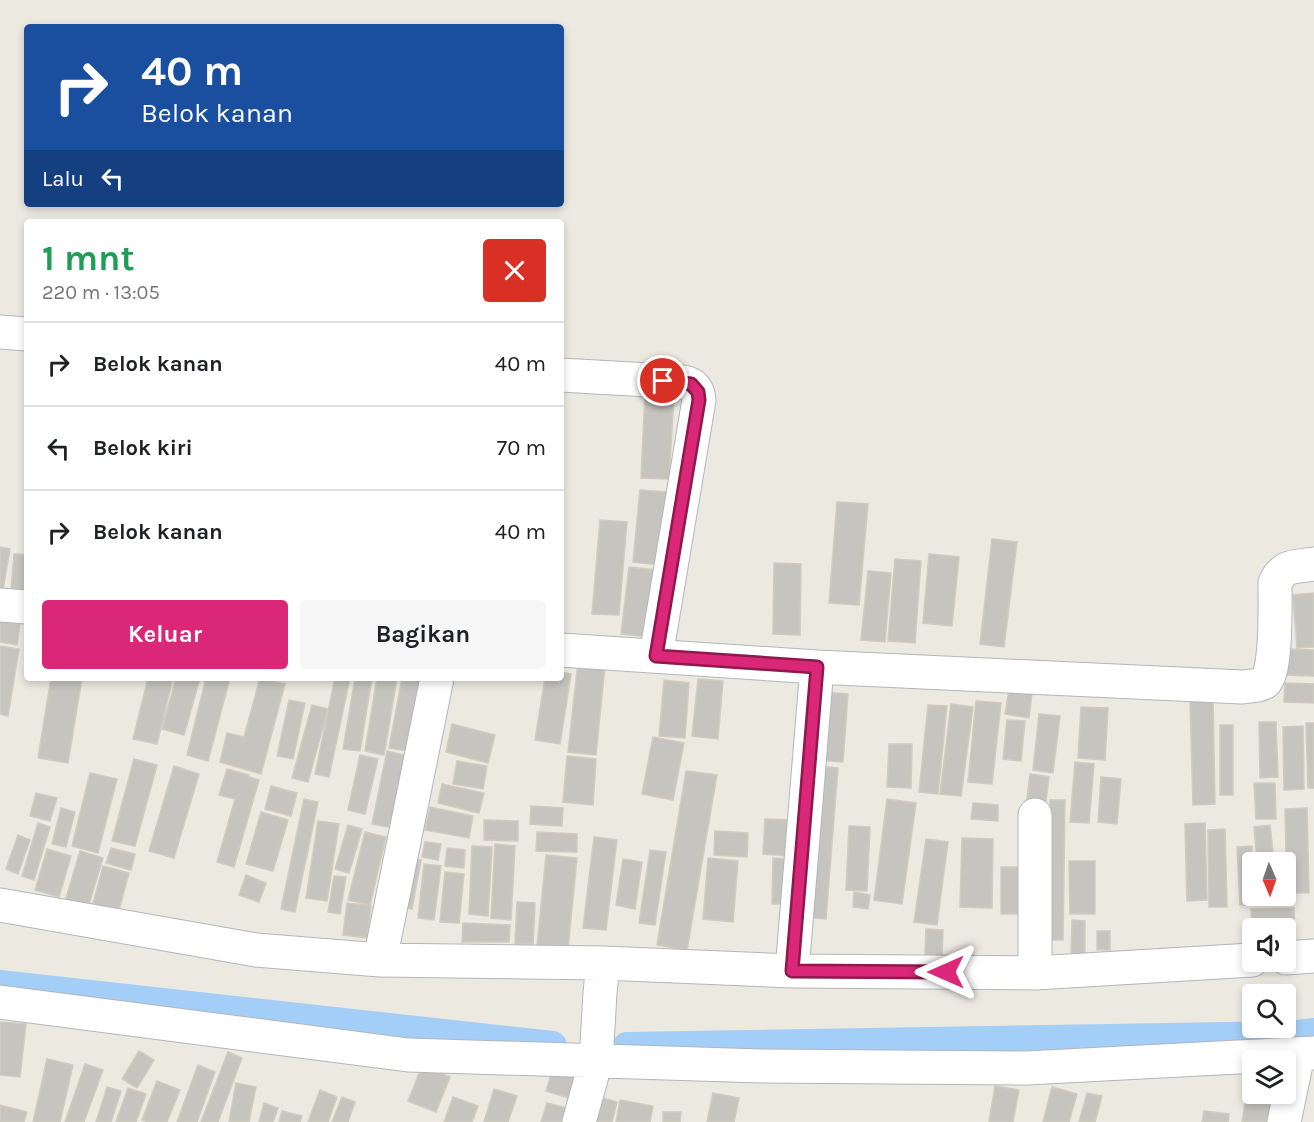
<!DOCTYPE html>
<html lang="id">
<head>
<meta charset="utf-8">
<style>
	:root { --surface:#fff; --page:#f6f6f6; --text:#202124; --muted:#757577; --line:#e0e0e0; --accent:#db2777 }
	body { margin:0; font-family:Karla,sans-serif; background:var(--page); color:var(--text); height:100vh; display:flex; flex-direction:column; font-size:22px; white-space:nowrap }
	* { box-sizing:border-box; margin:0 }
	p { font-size:20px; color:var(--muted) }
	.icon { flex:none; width:33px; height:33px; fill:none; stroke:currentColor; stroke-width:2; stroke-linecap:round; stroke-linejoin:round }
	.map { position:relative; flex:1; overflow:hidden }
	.drawer { position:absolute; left:24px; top:219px; width:540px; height:462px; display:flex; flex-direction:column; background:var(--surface); border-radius:6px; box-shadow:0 3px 9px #0003 }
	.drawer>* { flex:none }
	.guide { position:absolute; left:24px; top:24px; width:540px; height:183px; border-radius:6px; box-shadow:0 3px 9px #0003; background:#1a4fa0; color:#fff; overflow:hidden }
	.needle { width:39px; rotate:178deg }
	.fabs { position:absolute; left:1242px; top:852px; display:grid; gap:12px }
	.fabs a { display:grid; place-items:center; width:54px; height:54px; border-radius:6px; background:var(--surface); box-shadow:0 3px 9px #0003; font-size:30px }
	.pin { position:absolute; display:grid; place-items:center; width:51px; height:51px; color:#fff; margin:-26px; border:3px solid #fff; border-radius:50%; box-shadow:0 2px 6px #0007 }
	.me { position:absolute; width:66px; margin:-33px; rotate:270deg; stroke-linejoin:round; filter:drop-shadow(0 0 4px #0008) }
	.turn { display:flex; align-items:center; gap:21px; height:126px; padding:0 18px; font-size:27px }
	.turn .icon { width:78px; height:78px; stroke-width:2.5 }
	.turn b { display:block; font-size:42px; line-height:51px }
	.then { display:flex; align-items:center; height:57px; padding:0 18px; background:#0003; gap:12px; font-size:22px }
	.round { display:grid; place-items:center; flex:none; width:63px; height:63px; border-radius:6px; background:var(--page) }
	.overview { display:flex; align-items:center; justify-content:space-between; height:102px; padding:0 18px }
	h1 { font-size:36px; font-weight:700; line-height:45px; color:#1e9e55 }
	.action { display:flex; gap:12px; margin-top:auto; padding:12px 18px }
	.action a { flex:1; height:69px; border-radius:6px; background:var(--accent); color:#fff; font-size:24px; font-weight:700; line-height:69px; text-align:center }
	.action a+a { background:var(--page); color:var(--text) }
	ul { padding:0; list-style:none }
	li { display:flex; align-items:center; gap:18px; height:84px; padding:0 18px; border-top:2px solid var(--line) }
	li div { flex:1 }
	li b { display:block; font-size:22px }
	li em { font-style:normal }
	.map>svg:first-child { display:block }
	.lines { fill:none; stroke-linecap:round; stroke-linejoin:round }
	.canal { stroke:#a3cef8; stroke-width:30 }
	.building { fill:#c6c4be; stroke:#cfcbbf; stroke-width:1.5 }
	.street-casing { stroke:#b3b6ba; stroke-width:35 }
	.street { stroke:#fff; stroke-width:33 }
	.route-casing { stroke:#8e194d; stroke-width:15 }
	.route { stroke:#db2777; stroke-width:10 }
</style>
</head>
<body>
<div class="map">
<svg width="1314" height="1122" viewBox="0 0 1314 1122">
	<rect width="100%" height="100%" fill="#ebe9e0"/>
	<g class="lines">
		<path class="canal" d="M0 985 552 1046
			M627 1047 1290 1036 1314 1033"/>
	</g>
	<path class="building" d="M645 393 674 395 669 479 641 478Z
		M640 490 668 492 661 565 633 562Z
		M837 502 868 504 859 605 829 603Z
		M600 520 627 522 619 615 592 614Z
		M992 539 1017 542 1004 647 980 644Z
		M0 547 10 549 2 595H0Z
		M14 554 27 555V591L11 590Z
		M929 554 959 557 952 626 923 623Z
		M895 559 921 561 915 643 888 641Z
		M774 563 801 564 800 635 773 634Z
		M629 567 657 570 649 637 621 634Z
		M868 571 891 573 885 642 861 640Z
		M1314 593V647L1297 648 1293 595Z
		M0 613 21 616 17 645 0 642Z
		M0 646 19 649 8 716 0 714Z
		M1284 649 1314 650V676L1283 675Z
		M578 662 605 665 596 755 568 752Z
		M561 672 571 674 560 744 535 740 545 678H561Z
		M51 678H82L68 763 38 758Z
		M148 678H173L157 744 133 739Z
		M176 678H200L184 735 162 729Z
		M206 678H230L208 761 187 755Z
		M260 678 285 684 261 774 220 762 227 733 244 737Z
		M335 678H350L329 777 315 774Z
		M355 678H372L360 751 343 749Z
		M377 678H397L384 755 365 751Z
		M402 678H421L407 751 389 748Z
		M698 679 723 681 718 739 692 736Z
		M664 680 689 683 685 738 659 736Z
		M1285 683 1314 684V703L1284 702Z
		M1009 690 1032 693 1029 718 1005 714Z
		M821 692 848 694 843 762 817 760Z
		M289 700 305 703 293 759 277 756Z
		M1190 700H1213L1215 804 1193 805Z
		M976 701 1001 703 992 784 968 782Z
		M951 704 973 707 961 796 940 794Z
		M312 705 328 709 308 782 292 778Z
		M928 705 947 706 938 794 919 792Z
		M1081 707 1108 708 1105 760 1078 758Z
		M1039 714 1060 716 1053 773 1033 770Z
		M1007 720 1025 721 1021 761 1003 759Z
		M1259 722H1276L1278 777 1260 778Z
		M1306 723H1314V788H1308Z
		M452 724 495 735 488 763 446 752Z
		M1220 725H1233V795H1220Z
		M1303 726 1304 789 1284 790 1283 727Z
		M653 737 684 743 673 800 642 794Z
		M889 744H912L911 788 887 787Z
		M387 751 408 756 393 828 372 824Z
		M360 755 378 759 365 814 348 810Z
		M567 756 596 759 593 805 563 802Z
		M134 759 157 765 135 846 112 841Z
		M457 761 487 766 483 789 453 784Z
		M1075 762 1094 764 1089 823 1070 822Z
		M174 766 199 774 174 858 149 851Z
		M815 766 838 768 826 919 803 917Z
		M227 769 249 775V777L259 780 234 867 217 862 235 799 219 795Z
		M686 771 717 775 687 950 657 945Z
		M90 773 117 779 98 853 72 846Z
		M1030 774 1049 777 1045 809 1026 807Z
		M1101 777 1121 779 1117 824 1098 822Z
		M1254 783H1275L1276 819H1256Z
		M442 784 484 793 479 813 438 803Z
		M271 786 297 793 291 816 265 809Z
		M36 793 57 798 50 821 30 816Z
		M304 799 318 802 295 912 281 909Z
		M887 799 916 803 902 904 874 900Z
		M1050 800H1065L1063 940H1047Z
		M973 803 998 805V821L971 819Z
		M531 806 563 808 562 826 530 824Z
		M430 807 473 816 469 838 425 830Z
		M61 808 75 812 66 847 52 844Z
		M1307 808 1309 893H1287L1285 809Z
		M261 812 288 820 273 871 246 864Z
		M765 819 792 820 790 856 763 854Z
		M484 820 518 821V841L484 840Z
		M318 821 339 824 327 901 306 898Z
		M38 823 50 827 34 880 22 876Z
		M1205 823 1207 900 1187 901 1185 824Z
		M348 825 362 829 349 873 335 869Z
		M1270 825 1274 862H1257L1254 827Z
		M849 826 870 827 867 891 846 890Z
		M1225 829 1227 907H1209L1208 830Z
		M715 831 748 833 747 857 714 855Z
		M365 832 386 837 370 905 348 900Z
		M537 832 577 834V852L536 851Z
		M18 835 30 840 18 874 6 869Z
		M594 837 617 840 606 930 583 928Z
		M962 838 993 839 992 908 960 907Z
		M926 839 948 842 937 925 914 922Z
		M425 842 441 844 438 860 422 857Z
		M495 844 515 846 511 920 491 918Z
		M472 846 492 847 488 916 469 914Z
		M1252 846V896H1254L1255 905H1240L1237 847Z
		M111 848 135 854 131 870 106 863Z
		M447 848 465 850 464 868 445 866Z
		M47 849 71 856 59 897 35 890Z
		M650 850 666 852 655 925 639 923Z
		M80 851 103 858 87 911 64 905Z
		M546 855 577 858 568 949 537 947Z
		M708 858 738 861 733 922 703 919Z
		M773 858 788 859 787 904H772Z
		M413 859 421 860 412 909 405 907Z
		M623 859 642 862 635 909 616 905Z
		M1069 861H1095V914H1070Z
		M424 864 441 866 434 920 418 918Z
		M103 866 129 873 119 910 93 904Z
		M1001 867H1031V914H1001Z
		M445 872 464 874 459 923 440 922Z
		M246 875 266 883 259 902 239 895Z
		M334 876 346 877 340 914 328 912Z
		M854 892 870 895 868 909 853 907Z
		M517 902 535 903 533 944H515Z
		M347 903 371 906 367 938 343 935Z
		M1294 908 1295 938H1286V928H1252V939L1251 909Z
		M1072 920 1085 921V954L1071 953Z
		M463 923 510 925 509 942H462Z
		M926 929 943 930 942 957 925 956Z
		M1097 931H1110V950H1097Z
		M0 1022 26 1024 20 1077 0 1075Z
		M139 1051 154 1060 137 1088 122 1079Z
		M228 1052 242 1058 218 1122H201Z
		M47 1059 73 1065 60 1122H33Z
		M85 1064 103 1070 84 1122H65Z
		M198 1065 215 1072 197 1122H177Z
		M422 1066 450 1077 436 1112 408 1101Z
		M553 1068 585 1078 579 1101 546 1091Z
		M157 1081 180 1090 167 1122H148L142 1120Z
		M236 1083 256 1087 249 1122H229Z
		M995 1086 1019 1090 1013 1122H989Z
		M107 1087 121 1091 111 1122H96Z
		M1052 1087 1077 1094 1069 1122H1043Z
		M128 1088 146 1094 136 1122H116Z
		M494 1089 517 1096 508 1122H484Z
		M1247 1089 1252 1090V1094H1279L1275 1122H1242Z
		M320 1090 337 1097 328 1122H308Z
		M713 1093 739 1098 734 1122H707Z
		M1087 1093 1102 1096 1095 1122H1079Z
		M596 1096 617 1102 612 1122H589Z
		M342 1097 355 1102 348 1122H332Z
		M453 1097 478 1106 472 1122H444Z
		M620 1100 653 1106 650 1122H616Z
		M264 1103 278 1108 273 1122H259Z
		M547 1103 570 1109 567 1122H541Z
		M0 1105 27 1112 24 1122H0Z
		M282 1111 302 1116 300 1122H279Z
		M1204 1111 1229 1114 1228 1122H1202Z
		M663 1112H681L680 1122H663Z"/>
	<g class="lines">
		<g class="street-casing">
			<path id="street" d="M0 332 27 334
				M561 375 683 382C694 384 698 389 699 400L656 656
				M0 605 27 607
				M561 650 817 667 1242 687C1248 686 1260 686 1265 682 1277 672 1275 601 1275 583 1283 564 1296 567 1314 564
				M0 905 256 950 380 960 603 963 792 971 1035 973 1252 960
				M1286 958 1314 956
				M380 960 437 678
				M792 971 817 667
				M1035 973V815
				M0 1002 408 1055 761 1066 1027 1068 1314 1053
				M579 1122 596 1061 600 993 603 963
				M1284 1122 1298 1055"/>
		</g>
		<use href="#street" class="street"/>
	</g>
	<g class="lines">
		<g class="route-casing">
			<path id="route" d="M663 381 691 384 698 392 699 400 656 656 817 667 792 971 946 972"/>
		</g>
		<use href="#route" class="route"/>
	</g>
</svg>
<div class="fabs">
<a><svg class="needle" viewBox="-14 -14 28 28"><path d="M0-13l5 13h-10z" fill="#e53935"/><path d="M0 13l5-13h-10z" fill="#757577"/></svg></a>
<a><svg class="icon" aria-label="sound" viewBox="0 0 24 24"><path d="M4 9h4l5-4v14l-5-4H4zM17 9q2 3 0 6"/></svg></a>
<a><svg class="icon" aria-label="search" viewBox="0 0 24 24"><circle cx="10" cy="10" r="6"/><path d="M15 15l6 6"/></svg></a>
<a><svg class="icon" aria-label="layers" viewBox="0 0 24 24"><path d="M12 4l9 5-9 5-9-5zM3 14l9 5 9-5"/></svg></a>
</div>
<div class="pin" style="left:663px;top:381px;background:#d93025"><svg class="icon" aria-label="arrive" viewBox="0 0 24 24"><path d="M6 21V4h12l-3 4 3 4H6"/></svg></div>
<svg class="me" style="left:946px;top:972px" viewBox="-20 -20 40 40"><path d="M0-17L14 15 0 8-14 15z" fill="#db2777" stroke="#fff" stroke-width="4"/></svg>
<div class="guide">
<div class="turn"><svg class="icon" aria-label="right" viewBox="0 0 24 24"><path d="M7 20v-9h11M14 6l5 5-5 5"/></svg><div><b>40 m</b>Belok kanan</div></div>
<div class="then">Lalu<svg class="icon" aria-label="left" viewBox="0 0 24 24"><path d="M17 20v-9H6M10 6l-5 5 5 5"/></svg></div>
</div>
<section class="drawer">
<div class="overview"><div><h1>1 mnt</h1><p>220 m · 13:05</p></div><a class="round" style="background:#d93025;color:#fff"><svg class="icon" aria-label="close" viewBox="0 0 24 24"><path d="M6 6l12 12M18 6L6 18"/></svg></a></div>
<ul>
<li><svg class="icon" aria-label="right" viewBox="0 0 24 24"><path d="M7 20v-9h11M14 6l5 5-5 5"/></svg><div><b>Belok kanan</b></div><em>40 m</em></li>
<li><svg class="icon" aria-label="left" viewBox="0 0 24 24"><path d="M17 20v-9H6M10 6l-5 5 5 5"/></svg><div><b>Belok kiri</b></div><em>70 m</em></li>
<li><svg class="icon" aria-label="right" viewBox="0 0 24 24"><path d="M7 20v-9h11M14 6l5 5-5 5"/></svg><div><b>Belok kanan</b></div><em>40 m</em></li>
</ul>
<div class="action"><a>Keluar</a><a>Bagikan</a></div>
</section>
</div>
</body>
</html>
